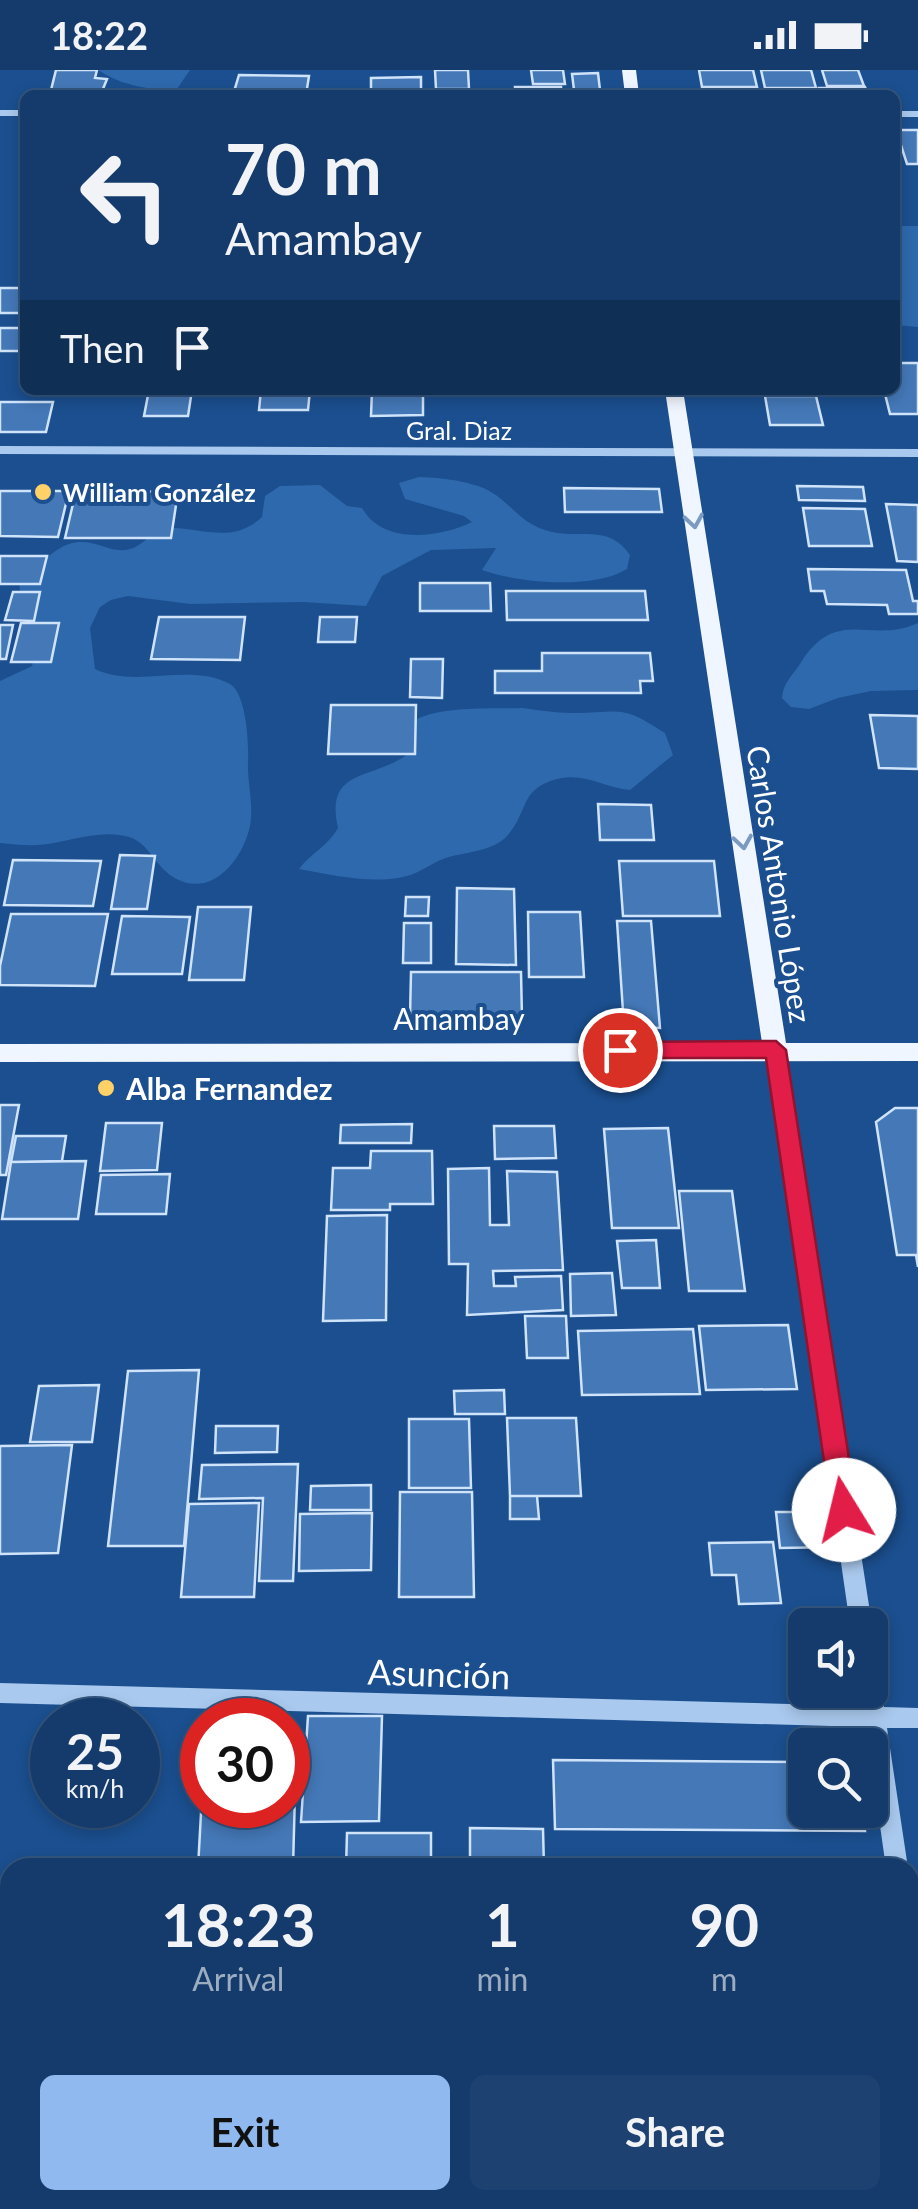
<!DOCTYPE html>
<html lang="en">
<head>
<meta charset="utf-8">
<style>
	:root { --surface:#143b6b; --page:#1d4271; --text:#f1f3f6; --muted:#9dadc1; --line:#33557e; --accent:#90b9f0 }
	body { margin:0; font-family:Lato,sans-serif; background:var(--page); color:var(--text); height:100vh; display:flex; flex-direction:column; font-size:38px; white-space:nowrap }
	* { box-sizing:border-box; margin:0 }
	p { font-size:32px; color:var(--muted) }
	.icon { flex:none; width:55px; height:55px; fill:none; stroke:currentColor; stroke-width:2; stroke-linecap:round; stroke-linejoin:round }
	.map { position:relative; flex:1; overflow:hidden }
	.sheet { position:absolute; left:0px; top:1788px; width:920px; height:352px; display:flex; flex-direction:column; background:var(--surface); border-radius:30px 30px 0 0; box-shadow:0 5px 15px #0003,0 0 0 2px var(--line) }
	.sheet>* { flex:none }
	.guide { position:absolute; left:20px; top:20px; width:880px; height:305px; border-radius:15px; box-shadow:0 5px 15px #0003,0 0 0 2px var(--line); background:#143b6b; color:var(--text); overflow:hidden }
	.buttons { position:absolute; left:788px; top:1538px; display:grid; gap:20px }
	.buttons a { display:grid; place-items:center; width:100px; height:100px; border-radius:15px; background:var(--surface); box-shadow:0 5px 15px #0003,0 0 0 2px var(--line); font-size:50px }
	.speed { position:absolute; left:30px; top:1628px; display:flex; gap:20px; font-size:50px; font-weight:700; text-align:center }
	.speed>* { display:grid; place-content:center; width:130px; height:130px; border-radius:50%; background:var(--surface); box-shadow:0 5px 15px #0003,0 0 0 2px var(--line); line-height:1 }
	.speed small { font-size:25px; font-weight:400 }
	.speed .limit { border:15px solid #d22; background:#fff; color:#111 }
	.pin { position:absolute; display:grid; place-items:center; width:85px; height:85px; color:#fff; margin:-42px; border:5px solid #fff; border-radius:50%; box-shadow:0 2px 10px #0007 }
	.me { position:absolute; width:110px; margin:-55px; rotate:351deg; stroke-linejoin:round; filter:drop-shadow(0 0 8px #0008) }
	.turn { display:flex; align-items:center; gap:35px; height:210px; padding:0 40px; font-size:45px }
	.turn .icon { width:130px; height:130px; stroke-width:2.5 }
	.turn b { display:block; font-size:70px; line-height:85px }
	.then { display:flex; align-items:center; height:95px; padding:0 40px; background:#0003; gap:20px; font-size:38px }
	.eta { display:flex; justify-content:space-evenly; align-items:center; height:170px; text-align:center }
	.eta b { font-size:60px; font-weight:700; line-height:70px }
	.action { display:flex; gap:20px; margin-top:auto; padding:20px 40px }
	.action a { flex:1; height:115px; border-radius:15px; background:var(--accent); color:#111; font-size:40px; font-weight:700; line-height:115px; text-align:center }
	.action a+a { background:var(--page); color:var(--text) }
	.status { display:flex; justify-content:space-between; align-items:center; height:70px; padding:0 50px; background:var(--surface); direction:ltr }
	.status svg { height:28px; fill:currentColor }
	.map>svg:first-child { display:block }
	.green { fill:#2e69ad }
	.building { fill:#4478b7; stroke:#cfe3fa; stroke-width:2.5 }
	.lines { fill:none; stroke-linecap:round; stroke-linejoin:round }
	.minor { fill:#a9c9ee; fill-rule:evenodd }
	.major { fill:#f0f6ff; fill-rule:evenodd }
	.oneway { stroke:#7b9ac1 }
	.route { fill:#e11d48; stroke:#92132f; stroke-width:2.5 }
	.poi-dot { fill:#ffd166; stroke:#1b4f8f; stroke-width:4 }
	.labels { text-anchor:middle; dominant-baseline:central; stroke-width:8; stroke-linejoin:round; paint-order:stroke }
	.far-street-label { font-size:25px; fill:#fff; stroke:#1b4f8f }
	.far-poi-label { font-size:25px; font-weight:bold; fill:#fff; stroke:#1b4f8f; text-anchor:start }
	.street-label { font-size:30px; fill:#fff; stroke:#1b4f8f }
	.poi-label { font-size:30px; font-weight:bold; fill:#fff; stroke:#1b4f8f; text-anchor:start }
	.near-street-label { font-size:35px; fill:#fff; stroke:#1b4f8f }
</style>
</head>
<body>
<div class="status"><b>18:22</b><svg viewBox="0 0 49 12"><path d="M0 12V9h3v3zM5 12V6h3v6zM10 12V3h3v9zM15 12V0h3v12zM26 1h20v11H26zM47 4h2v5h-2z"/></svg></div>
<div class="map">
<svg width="918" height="2139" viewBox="0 0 918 2139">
	<rect width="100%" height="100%" fill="#1b4f8f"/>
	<path class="green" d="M98 0H190L177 19C150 21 120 15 98 0Z
		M895 156H918V257L895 255Z
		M419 407C444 408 481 411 501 429 517 442 524 453 545 460 578 471 608 452 630 485L627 499C593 520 519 513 482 500L496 478 431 480 382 506 366 536 303 532 190 534 128 526 111 530 100 537 90 558 95 599C136 619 189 592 230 614 246 623 249 673 248 692 247 713 255 739 249 760 240 794 209 829 173 807 155 796 149 773 129 767 100 758 67 773 38 775 25 776 13 774 0 773V611L32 596 41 557 18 539 21 530 19 511C35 500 51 480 69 474 94 466 109 485 130 479 141 477 151 463 162 458 200 456 230 476 262 447L265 426 280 416 320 415 347 436 362 438C383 475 439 468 472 452L464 446 405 429 399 413Z
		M918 553V620L871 621 838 628 809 639 791 637 782 628C783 613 792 606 800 594 836 535 871 575 918 553Z
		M522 638C539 640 555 643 572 643 622 643 619 633 665 663L673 685 630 720C606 718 587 704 562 708 518 717 530 741 507 766 493 781 467 782 449 787 434 791 422 802 407 806 373 815 333 805 299 799 311 783 329 775 338 758 323 693 380 713 416 677L409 654C432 635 491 639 522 638Z"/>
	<path class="building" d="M56 0H97L95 8 107 9 101 24H50Z
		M435 0H468L469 19H436Z
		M531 0H563L565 14H533Z
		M699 0H753L757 17H702Z
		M761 0H811L816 18H765Z
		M822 0H858L864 16H827Z
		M598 3 600 20H574L572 4Z
		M239 5 309 6 306 25H233Z
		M421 7V23L371 24V8Z
		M515 17H561L562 23 516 24Z
		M865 17 868 25H821L819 18Z
		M896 60H918V94H907Z
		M0 218H25V243H0Z
		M0 258H25V281H0Z
		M895 293H918V344H890L884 320H895Z
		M149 320H192L188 346H144Z
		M261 320H310L308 340H259Z
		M372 320H423V345L371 346Z
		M765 326H816L823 355H770Z
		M0 332H53L46 362H0Z
		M797 416 863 417 865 431 799 430Z
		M564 418 659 419 662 442H565Z
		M0 421H69L58 467 0 466Z
		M76 421 178 422 171 468H65Z
		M886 434 918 435V492L897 491Z
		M803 438 865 439 872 476H809Z
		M0 486H47L40 514H0Z
		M808 499 906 500 913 531H918V544H889L887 535 827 534 824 521H811Z
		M420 513H490L491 541H420Z
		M506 521H645L648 550H507Z
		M13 522H40L34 551 5 550Z
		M159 547H245L240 590 151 589Z
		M320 547H357L355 572H318Z
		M21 553H59L51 592H11Z
		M0 555H13L6 589H0Z
		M542 583H650L653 611H640L641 623H495V601H542Z
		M411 589H443L442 628 410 627Z
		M331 635H416L415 684H328Z
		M870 645 918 646V699L879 698Z
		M598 734 651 735 654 770H600Z
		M120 785 155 786 147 839H111Z
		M13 790 101 791 93 836 4 835Z
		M619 791H714L720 846H623Z
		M457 818 514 819 516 895 456 894Z
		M406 827H429L428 846H405Z
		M198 837H251L244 910H189Z
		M528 842H580L584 907H529Z
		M11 844H108L95 916 0 915V896Z
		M122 846 190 847 182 904H112Z
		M617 851H651L660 958 624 957Z
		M404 853H431V893H403Z
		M411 902H521L522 948 410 947Z
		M0 1035H19L6 1105H0Z
		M895 1038H918V1197L916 1185H897L876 1052Z
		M106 1053H162L157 1100 100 1101Z
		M412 1054 411 1073H340L341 1055Z
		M494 1056H554L556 1088 495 1089Z
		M668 1058 679 1158H612L604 1059Z
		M16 1066H66L62 1091 11 1092Z
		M371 1081H432L433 1134H390V1140H331L333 1098H370Z
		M86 1091 78 1149H2L11 1092Z
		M489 1098 490 1155H509L507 1101 557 1102 563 1200 493 1201 494 1216H516L515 1207 561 1206 563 1240 467 1245 468 1194H449L448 1099Z
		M170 1104 166 1144H96L101 1105Z
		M679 1121H732L745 1221H689Z
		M387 1145 386 1250 323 1251 327 1146Z
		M656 1170 660 1218H622L617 1171Z
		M612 1203 616 1245 571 1246 570 1204Z
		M525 1246H566L568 1288H527Z
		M788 1255 797 1319 706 1320 699 1256Z
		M693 1259 700 1324 582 1325 578 1261Z
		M199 1300 184 1476H108L128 1301Z
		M99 1315 92 1372H30L39 1316Z
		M504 1320 505 1344H455L454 1321Z
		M507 1348H576L581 1426H510Z
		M409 1349H469L471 1418H409Z
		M216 1356H278L277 1382 215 1383Z
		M72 1375 58 1483 0 1484V1376Z
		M298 1394 293 1511H259L263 1428 199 1429 202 1395Z
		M371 1415V1440H310L311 1416Z
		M400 1422H472L474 1527H399Z
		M510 1426H537L539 1449H510Z
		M259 1433 254 1527H181L189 1434Z
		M776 1442H832L838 1477 780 1478Z
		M372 1443 371 1500 299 1501 300 1444Z
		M773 1472 781 1533 739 1534 736 1505H712L709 1473Z
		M308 1646H382L379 1751 301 1752Z
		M553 1690 805 1692V1740H862L865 1761 555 1759Z
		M288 1723H295L293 1798H198L202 1725V1735H288Z
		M470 1758 543 1759 544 1798H470Z
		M347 1763H431V1798H346Z
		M10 1898V1973L0 1972V1946Z"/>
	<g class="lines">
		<path class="minor" d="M0 40H25V46H0Z
			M895 41H918V47H895Z
			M0 376 918 379V387L0 384Z
			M775 973 783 979 872 1555 870 1558V1555H850L767 979Z
			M870 1603 878 1606 884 1637 918 1638V1658H887L908 1798H886L866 1657 0 1633V1613L863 1636 860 1620H870Z
			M910 1879 918 1883V1960L910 1957Z"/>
		<path class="major" d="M622 0H636L639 25H625Z
			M665 320H683L786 973H918V991L0 992V974L762 973Z"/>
	</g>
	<defs><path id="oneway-chevron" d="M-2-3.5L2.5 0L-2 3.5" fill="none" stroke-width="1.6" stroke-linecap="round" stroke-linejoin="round" transform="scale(2.5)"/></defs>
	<g class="oneway">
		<use href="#oneway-chevron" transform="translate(694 451) rotate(81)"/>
		<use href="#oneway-chevron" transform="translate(743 772) rotate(81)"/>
	</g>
	<path class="route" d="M776 971 786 980 857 1440 854 1448 844 1452 835 1448 831 1440 766 988H620L609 980 620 972Z"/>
	<g class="poi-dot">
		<circle cx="43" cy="422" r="10"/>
		<circle cx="106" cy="1018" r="10"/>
	</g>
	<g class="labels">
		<g class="far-street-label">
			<text x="459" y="360">Gral. Diaz</text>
		</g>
		<g class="far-poi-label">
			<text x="63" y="422">William González</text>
		</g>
		<g class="street-label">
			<text transform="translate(780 814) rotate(81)">Carlos Antonio López</text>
			<text x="459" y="948">Amambay</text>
		</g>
		<g class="poi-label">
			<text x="126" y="1018">Alba Fernandez</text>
		</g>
		<g class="near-street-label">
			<text transform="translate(439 1603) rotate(2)">Asunción</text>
		</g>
	</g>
</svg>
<div class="buttons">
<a><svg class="icon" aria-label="sound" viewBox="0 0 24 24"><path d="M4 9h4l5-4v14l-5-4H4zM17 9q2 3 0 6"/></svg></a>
<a><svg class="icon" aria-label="search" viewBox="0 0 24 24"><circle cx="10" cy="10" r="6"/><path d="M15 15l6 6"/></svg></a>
</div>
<div class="speed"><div>25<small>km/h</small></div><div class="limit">30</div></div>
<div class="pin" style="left:620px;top:980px;background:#d93025"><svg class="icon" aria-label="arrive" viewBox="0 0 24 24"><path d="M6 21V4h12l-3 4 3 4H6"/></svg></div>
<svg class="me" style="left:844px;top:1440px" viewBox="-20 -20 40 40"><circle r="19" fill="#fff"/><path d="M0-13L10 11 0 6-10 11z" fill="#e11d48"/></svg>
<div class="guide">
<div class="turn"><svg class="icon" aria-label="left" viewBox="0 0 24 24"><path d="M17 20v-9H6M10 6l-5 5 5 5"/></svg><div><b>70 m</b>Amambay</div></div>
<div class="then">Then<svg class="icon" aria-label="arrive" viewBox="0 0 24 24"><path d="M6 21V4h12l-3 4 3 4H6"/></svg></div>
</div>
<section class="sheet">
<div class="eta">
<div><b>18:23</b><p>Arrival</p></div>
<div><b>1</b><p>min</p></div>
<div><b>90</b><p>m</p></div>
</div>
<div class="action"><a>Exit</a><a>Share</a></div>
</section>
</div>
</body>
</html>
